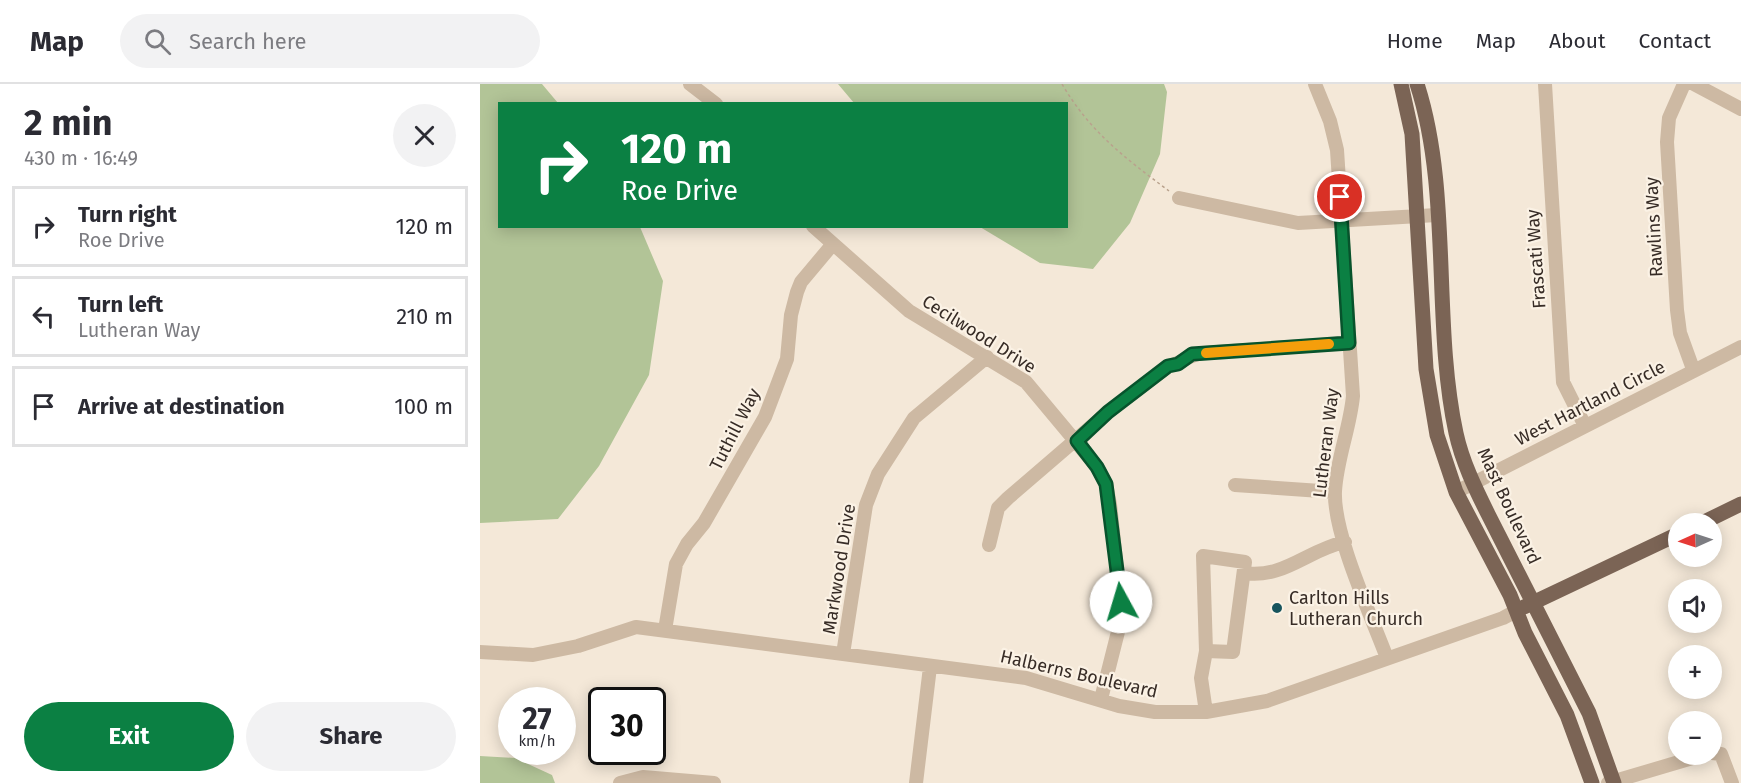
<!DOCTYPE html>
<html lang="en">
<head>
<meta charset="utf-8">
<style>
	:root { --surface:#fff; --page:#f2f2f3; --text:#2b2b33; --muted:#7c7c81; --line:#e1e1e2; --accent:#0b8043 }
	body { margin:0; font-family:"Fira Sans",sans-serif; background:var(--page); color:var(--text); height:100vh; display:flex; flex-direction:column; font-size:22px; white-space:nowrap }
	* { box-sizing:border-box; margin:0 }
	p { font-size:20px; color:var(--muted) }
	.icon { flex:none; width:33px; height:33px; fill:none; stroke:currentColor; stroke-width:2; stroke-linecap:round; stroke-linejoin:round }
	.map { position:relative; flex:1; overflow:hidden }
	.sheet { display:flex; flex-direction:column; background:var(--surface); width:480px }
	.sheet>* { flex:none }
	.guide { position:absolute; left:18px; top:18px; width:570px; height:126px; border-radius:0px; box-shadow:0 3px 15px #0003; background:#0b8043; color:#fff; overflow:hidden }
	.needle { width:39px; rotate:267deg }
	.buttons { position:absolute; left:1188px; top:429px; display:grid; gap:12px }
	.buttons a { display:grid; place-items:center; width:54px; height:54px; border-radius:50%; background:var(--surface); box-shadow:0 3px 15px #0003; font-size:30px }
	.speed { position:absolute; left:18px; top:603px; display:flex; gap:12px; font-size:30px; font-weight:700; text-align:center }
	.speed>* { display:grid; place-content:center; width:78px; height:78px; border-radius:50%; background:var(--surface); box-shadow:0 3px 15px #0003; line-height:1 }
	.speed small { font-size:15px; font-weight:400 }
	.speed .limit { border:3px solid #111; border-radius:9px; background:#fff; color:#111 }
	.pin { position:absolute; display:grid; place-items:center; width:51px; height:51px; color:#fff; margin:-26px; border:3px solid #fff; border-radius:50%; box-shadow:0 2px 6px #0007 }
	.me { position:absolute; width:66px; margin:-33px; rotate:354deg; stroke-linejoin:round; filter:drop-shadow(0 0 4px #0008) }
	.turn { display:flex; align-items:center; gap:21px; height:126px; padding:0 24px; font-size:27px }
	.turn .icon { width:78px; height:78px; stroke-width:2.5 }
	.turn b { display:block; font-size:42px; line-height:51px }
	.round { display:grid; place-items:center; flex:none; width:63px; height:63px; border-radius:32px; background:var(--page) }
	.overview { display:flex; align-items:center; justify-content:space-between; height:102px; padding:0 24px }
	h1 { font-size:36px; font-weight:700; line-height:45px }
	.primary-button { display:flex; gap:12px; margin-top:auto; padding:12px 24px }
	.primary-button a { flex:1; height:69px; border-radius:36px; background:var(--accent); color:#fff; font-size:24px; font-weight:700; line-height:69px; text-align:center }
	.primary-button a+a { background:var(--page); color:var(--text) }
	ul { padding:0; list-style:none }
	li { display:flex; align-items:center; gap:18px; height:81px; margin:0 12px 9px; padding:0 12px; border:3px solid var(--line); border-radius:0px }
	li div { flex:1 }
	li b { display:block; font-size:22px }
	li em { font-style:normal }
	header { display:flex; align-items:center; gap:36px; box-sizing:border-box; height:84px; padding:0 30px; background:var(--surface); border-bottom:2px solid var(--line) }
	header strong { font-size:28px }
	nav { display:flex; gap:33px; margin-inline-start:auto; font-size:21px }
	.search { width:420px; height:54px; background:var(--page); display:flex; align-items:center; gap:15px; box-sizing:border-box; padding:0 21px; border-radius:33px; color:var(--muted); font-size:22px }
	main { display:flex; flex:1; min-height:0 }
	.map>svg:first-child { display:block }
	.green { fill:#b2c497 }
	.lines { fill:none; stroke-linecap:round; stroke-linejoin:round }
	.path { stroke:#b9a28d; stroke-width:1.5; stroke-dasharray:3 3; stroke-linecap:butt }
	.minor { stroke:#cdb9a3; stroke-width:14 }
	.major { stroke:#7b6455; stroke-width:15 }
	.route-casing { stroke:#07532c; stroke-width:15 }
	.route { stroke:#0b8043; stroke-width:10 }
	.slow { stroke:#f59e0b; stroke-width:10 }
	.poi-dot { fill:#17545d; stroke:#fbf2e5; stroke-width:2 }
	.labels { text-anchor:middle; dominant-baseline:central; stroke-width:4.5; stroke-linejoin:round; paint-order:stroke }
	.street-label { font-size:18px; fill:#372c26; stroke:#fbf2e5 }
	.poi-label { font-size:18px; fill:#372c26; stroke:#fbf2e5; text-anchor:start }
</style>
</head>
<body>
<header>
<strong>Map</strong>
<div class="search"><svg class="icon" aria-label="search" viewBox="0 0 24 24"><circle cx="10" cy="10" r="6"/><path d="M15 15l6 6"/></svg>Search here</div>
<nav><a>Home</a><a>Map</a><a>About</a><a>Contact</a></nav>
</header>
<main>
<section class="sheet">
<div class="overview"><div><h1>2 min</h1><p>430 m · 16:49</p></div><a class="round"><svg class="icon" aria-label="close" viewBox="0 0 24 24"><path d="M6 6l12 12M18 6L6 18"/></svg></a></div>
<ul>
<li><svg class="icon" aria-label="right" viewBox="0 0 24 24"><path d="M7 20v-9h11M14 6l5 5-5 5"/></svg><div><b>Turn right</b><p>Roe Drive</p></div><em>120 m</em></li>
<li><svg class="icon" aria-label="left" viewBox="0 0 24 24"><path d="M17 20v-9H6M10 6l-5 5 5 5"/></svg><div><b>Turn left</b><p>Lutheran Way</p></div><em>210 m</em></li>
<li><svg class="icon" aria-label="arrive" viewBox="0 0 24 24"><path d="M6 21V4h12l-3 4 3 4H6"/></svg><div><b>Arrive at destination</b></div><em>100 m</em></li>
</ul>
<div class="primary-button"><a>Exit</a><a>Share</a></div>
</section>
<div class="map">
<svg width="1261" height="699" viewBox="0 0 1261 699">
	<rect width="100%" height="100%" fill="#f4e8d8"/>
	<path class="green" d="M0 0H62L78 19 20 20V142L160 143 183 197 169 291 119 382 78 435 0 439Z
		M358 0H684L687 8 680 70 650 139 613 185 560 179 500 143 586 142V20L374 19Z
		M0 672 35 674 72 691 75 699H0Z"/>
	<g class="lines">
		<path class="path" d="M582 0C610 48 645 74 689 107"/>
		<path class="minor" d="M210 0 236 20
			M835 0 850 37 857 66 873 312C870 344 857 374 855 407 853 450 891 531 907 574
			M1065 0 1083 298 1105 342
			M1204 0 1189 34 1187 58 1197 226 1200 249 1213 285
			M1214 0 1261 25
			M699 114 818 139 957 131
			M333 142 429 227 546 298 617 383 626 400 630 420 642 532 621 615
			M755 401 855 408
			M976 408 1261 263
			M509 461 518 424 528 414 628 328 689 282C701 279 709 271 722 269L869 259
			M764 489C804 495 827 466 865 458
			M185 546 196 480 207 460 224 439 285 333 307 275 311 231 317 208 321 198 352 161
			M726 567 753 568 765 478 723 472 726 567 721 594 726 628
			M0 568 53 571 98 562 156 543 546 594 639 622 675 628H726L787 617 1023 534 1036 527
			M363 570 386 421 398 390 434 334 507 273
			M1232 669 1241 670 1252 699
			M140 699 163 693 234 699
			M436 699 450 583
			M1128 699 1226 670"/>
		<path class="major" d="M921 0 932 50 946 285 957 351 976 408 1030 511 1045 549 1087 631 1112 699
			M937 0C972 108 952 238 976 349 982 377 995 404 1008 430L1109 629 1134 699
			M1220 440 1261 420
			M1044 523 1198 450"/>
	</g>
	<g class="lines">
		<g class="route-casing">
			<path id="route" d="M641 518 626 400 617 383 597 357 628 328 688 282 698 280 712 270 869 259 860 113"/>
		</g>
		<use href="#route" class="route"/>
		<path class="slow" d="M726 269 849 260"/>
	</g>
	<circle class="poi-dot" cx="797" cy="524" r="6"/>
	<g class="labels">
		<g class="street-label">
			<text transform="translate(1174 143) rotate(-93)">Rawlins Way</text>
			<text transform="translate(1056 175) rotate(-94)">Frascati Way</text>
			<text transform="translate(499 250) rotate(32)">Cecilwood Drive</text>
			<text transform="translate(1110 319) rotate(-27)">West Hartland Circle</text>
			<text transform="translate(255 345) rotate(-63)">Tuthill Way</text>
			<text transform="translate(846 359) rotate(-83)">Lutheran Way</text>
			<text transform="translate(1029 422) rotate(65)">Mast Boulevard</text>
			<text transform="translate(359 485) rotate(-81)">Markwood Drive</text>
			<text transform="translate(599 590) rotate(13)">Halberns Boulevard</text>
		</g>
		<g class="poi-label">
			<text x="809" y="514">Carlton Hills<tspan x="809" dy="21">Lutheran Church</tspan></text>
		</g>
	</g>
</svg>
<div class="buttons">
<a><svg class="needle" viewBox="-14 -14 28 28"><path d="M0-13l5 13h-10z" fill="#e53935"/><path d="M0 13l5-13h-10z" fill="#7c7c81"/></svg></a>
<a><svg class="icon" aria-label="sound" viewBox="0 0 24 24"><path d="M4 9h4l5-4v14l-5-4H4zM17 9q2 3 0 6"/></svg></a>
<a>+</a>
<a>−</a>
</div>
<div class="speed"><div>27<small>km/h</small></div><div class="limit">30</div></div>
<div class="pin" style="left:860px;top:113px;background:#d93025"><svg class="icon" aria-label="arrive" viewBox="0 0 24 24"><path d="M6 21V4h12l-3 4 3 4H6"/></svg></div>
<svg class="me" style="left:641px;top:518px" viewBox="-20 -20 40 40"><circle r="19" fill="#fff"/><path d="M0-13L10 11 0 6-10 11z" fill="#0b8043"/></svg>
<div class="guide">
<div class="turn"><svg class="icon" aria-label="right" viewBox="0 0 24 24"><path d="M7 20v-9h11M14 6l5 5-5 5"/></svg><div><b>120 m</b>Roe Drive</div></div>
</div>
</div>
</main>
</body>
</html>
